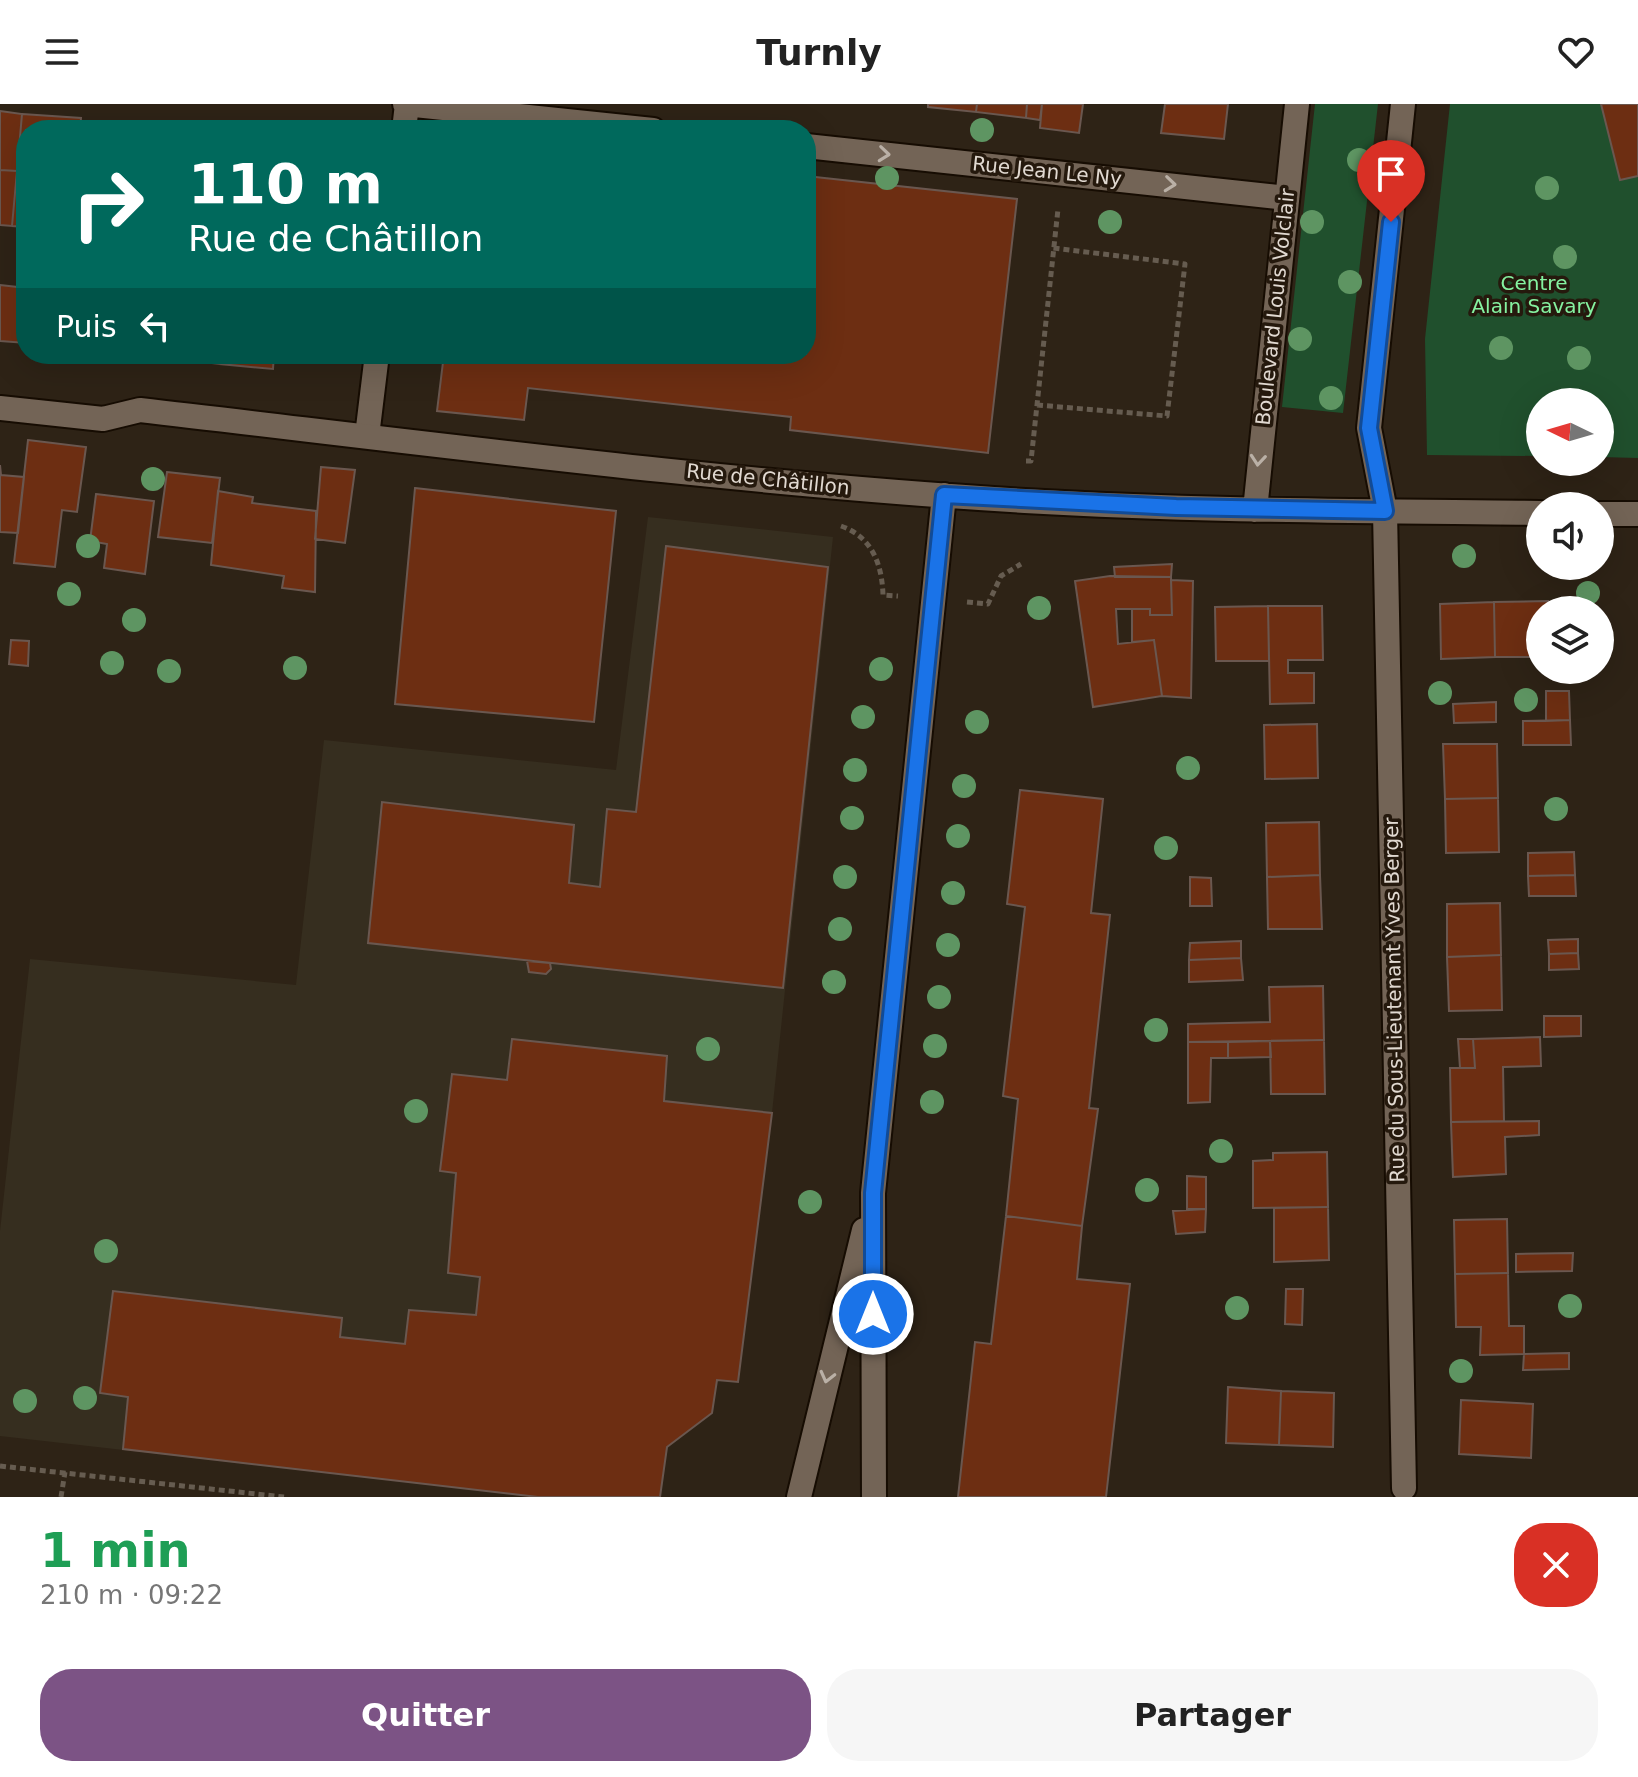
<!DOCTYPE html>
<html lang="fr">
<head>
<meta charset="utf-8">
<style>
	:root { --surface:#fff; --page:#f6f6f6; --text:#222; --muted:#767676; --accent:#7c5385 }
	body { margin:0; font-family:"DejaVu Sans",sans-serif; background:var(--page); color:var(--text); height:100vh; display:flex; flex-direction:column; font-size:30px; white-space:nowrap }
	* { box-sizing:border-box; margin:0 }
	p { font-size:26px; color:var(--muted) }
	.icon { flex:none; width:44px; height:44px; fill:none; stroke:currentColor; stroke-width:2; stroke-linecap:round; stroke-linejoin:round }
	.map { position:relative; height:1393px; overflow:hidden }
	.details { display:flex; flex-direction:column; background:var(--surface); flex:1 }
	.details>* { flex:none }
	.guide { position:absolute; left:16px; top:16px; width:800px; height:244px; border-radius:32px; box-shadow:0 8px 32px #0002; background:#00695c; color:#fff; overflow:hidden }
	.needle { width:52px; rotate:275deg }
	.buttons { position:absolute; left:1526px; top:284px; display:grid; gap:16px }
	.buttons a { display:grid; place-items:center; width:88px; height:88px; border-radius:50%; background:var(--surface); box-shadow:0 8px 32px #0002; font-size:40px }
	.pin { position:absolute; display:grid; place-items:center; width:68px; height:68px; color:#fff; margin:-82px -34px; border-radius:50% 50% 50% 0; rotate:-45deg; box-shadow:0 0 8px #0007 }
	.pin .icon { rotate:45deg }
	.me { position:absolute; width:88px; margin:-44px; rotate:0deg; stroke-linejoin:round; filter:drop-shadow(0 0 6px #0008) }
	.turn { display:flex; align-items:center; gap:28px; height:168px; padding:0 40px; font-size:36px }
	.turn .icon { width:104px; height:104px; stroke-width:2.5 }
	.turn b { display:block; font-size:56px; line-height:68px }
	.then { display:flex; align-items:center; height:76px; padding:0 40px; background:#0003; gap:16px; font-size:30px }
	.round { display:grid; place-items:center; flex:none; width:84px; height:84px; border-radius:32px; background:var(--page) }
	.summary { display:flex; align-items:center; justify-content:space-between; height:136px; padding:0 40px }
	h1 { font-size:48px; font-weight:700; line-height:60px; color:#1e9e55 }
	.cta { display:flex; gap:16px; margin-top:auto; padding:16px 40px }
	.cta a { flex:1; height:92px; border-radius:32px; background:var(--accent); color:#fff; font-size:32px; font-weight:700; line-height:92px; text-align:center }
	.cta a+a { background:var(--page); color:var(--text) }
	header { display:flex; justify-content:space-between; align-items:center; height:104px; padding:0 40px; background:var(--surface); font-size:36px; font-weight:700 }
	.map>svg:first-child { display:block }
	.industrial { fill:#362e1f }
	.green { fill:#20502d }
	.building { fill:#6d2e12; stroke:#6a574f; stroke-width:2 }
	.lines { fill:none; stroke-linecap:round; stroke-linejoin:round }
	.minor-casing { stroke:#160c02; stroke-width:28 }
	.tertiary-casing { stroke:#160c02; stroke-width:28 }
	.path { stroke:#665c50; stroke-width:5; stroke-dasharray:6 4; stroke-linecap:butt }
	.minor { stroke:#736456; stroke-width:24 }
	.tertiary { stroke:#736456; stroke-width:24 }
	.tree { fill:#5e9562 }
	.oneway { stroke:#bab0a6 }
	.route-casing { stroke:#114b97; stroke-width:20 }
	.route { stroke:#1a73e8; stroke-width:14 }
	.labels { text-anchor:middle; dominant-baseline:central; stroke-width:7; stroke-linejoin:round; paint-order:stroke }
	.street-label { font-size:20px; fill:#e1d9d1; stroke:#25190d }
	.park-label { font-size:20px; fill:#85f2a0; stroke:#25190d }
</style>
</head>
<body>
<header><svg class="icon" aria-label="menu" viewBox="0 0 24 24"><path d="M4 6h16M4 12h16M4 18h16"/></svg>Turnly<svg class="icon" aria-label="heart" viewBox="0 0 24 24"><path d="M12 20l-8-8c-3-5 5-10 8-4 3-6 11-1 8 4z"/></svg></header>
<div class="map">
<svg width="1638" height="1393" viewBox="0 0 1638 1393">
	<rect width="100%" height="100%" fill="#2e2316"/>
	<path class="industrial" d="M648 413 833 433 772 1009 738 1278 717 1276 712 1309 667 1343 538 1393 0 1332V1127L30 855 296 881 324 636 616 666Z"/>
	<path class="green" d="M1315 0H1378L1343 309 1282 303Z
		M1450 0H1638V354L1600 353V298H1540V352L1427 351 1425 235Z"/>
	<path class="building" d="M928 0H977L976 8 928 3Z
		M977 0H1027L1026 14 976 8Z
		M1027 0H1042L1040 16 1026 14Z
		M1042 0H1083L1079 29 1040 24Z
		M1165 0H1228L1224 35 1161 29Z
		M1601 0H1638V72L1620 76Z
		M0 7 22 10 17 67 0 66Z
		M22 10 81 14 80 26H26V68L17 67Z
		M104 17 137 21 136 26H103Z
		M0 66 17 67 12 122 0 121Z
		M17 67 26 68V123L12 122Z
		M806 72 1017 95 988 349 790 326 791 313 528 284 524 316 437 307 444 250H806Z
		M0 181 26 184V239L0 237Z
		M166 250H221L220 260 165 254Z
		M221 250H274L273 265 220 260Z
		M28 336 86 343 77 408 62 406 55 463 14 459Z
		M0 361 1 371 24 373 18 429 0 428Z
		M321 363 355 366 345 439 315 435Z
		M167 368 220 374 212 439 158 433Z
		M415 384 616 407 594 618 395 600Z
		M218 387 253 393 252 399 316 407 315 488 282 484 284 472 211 461Z
		M96 390 154 397 145 470 104 464 107 440 90 437Z
		M666 442 828 463 783 884 368 839 382 698 574 721 569 779 600 783 607 705 636 708Z
		M1172 460 1171 473H1115L1114 463Z
		M1110 472 1171 473 1172 511H1150V505H1116L1118 540 1154 536 1162 592 1093 603 1075 477Z
		M1171 476 1193 477 1191 594 1162 592 1154 536 1132 538V505H1150V511H1172Z
		M1548 497V506H1540V553H1495L1494 498Z
		M1494 498 1495 553 1441 555 1440 500Z
		M1268 502 1269 557H1216L1215 503Z
		M1268 502H1322L1323 556H1288V569H1314V599L1270 600Z
		M11 536 29 537 28 562 9 560Z
		M1546 587H1569L1570 616 1546 617Z
		M1496 598V618L1454 619 1453 600Z
		M1570 616 1571 641H1523V617Z
		M1317 620 1318 674 1265 675 1264 621Z
		M1443 640H1497L1498 694 1445 695Z
		M1020 686 1103 695 1091 809 1110 811 1089 1004 1098 1005 1082 1122 1006 1112 1018 995 1003 992 1025 803 1007 800Z
		M1498 694 1499 748 1446 749 1445 695Z
		M1319 718 1320 771 1267 773 1266 719Z
		M1574 748 1575 771 1528 772V749Z
		M1320 771 1322 825H1268L1267 773Z
		M1575 771 1576 792H1529L1528 772Z
		M1190 773 1211 774 1212 802H1190Z
		M1500 799 1501 851 1447 853V800Z
		M1578 835V849L1549 850 1548 836Z
		M1241 837V854L1189 856 1190 839Z
		M1578 849 1579 865 1549 866V850Z
		M1501 851 1502 906 1449 907 1447 853Z
		M1241 854 1243 876 1189 878V856Z
		M527 857 550 859 551 865 546 870 529 868Z
		M1323 882 1324 936 1188 938V920L1270 918 1269 883Z
		M1544 912H1581V932L1544 933Z
		M1540 933 1541 962 1503 963 1504 1017 1451 1018 1450 964H1475L1473 935Z
		M512 935 667 952 664 997 772 1009 738 1278 717 1276 712 1309 667 1343 660 1393H538L123 1345 128 1293 100 1289 113 1187 342 1214 340 1233 405 1240 409 1206 476 1211 480 1173 448 1169 456 1069 440 1067 452 970 507 976Z
		M1458 935H1473L1475 964H1460Z
		M1324 936 1325 990H1271L1270 937Z
		M1270 937 1271 953 1228 954V938Z
		M1188 938H1228V954H1211L1210 998 1188 999Z
		M1539 1017V1031L1505 1033 1506 1070 1453 1073 1451 1018Z
		M1327 1048 1328 1103 1253 1104V1057L1273 1056V1049Z
		M1187 1072 1206 1073V1105H1187Z
		M1328 1103 1329 1156 1274 1158V1104Z
		M1206 1105 1205 1128 1176 1130 1173 1107Z
		M1006 1112 1082 1122 1077 1175 1130 1180 1106 1393H958L975 1238 991 1240Z
		M1507 1115 1508 1169 1455 1170 1454 1116Z
		M1573 1149 1572 1167 1516 1168V1150Z
		M1508 1169 1509 1222H1524V1250L1480 1251 1481 1223H1456L1455 1170Z
		M1286 1185H1303L1302 1221 1285 1220Z
		M1569 1249V1265L1523 1266 1524 1250Z
		M1228 1283 1281 1287 1279 1341 1226 1339Z
		M1281 1287 1334 1289 1333 1343 1279 1341Z
		M1461 1296 1533 1300 1531 1354 1459 1350Z"/>
	<g class="lines">
		<g class="minor-casing">
			<path id="minor" d="M405 0 653 26
				M404 26 407 0
				M806 42 1287 94
				M367 332 377 250
				M1385 407 1404 1384"/>
		</g>
		<g class="tertiary-casing">
			<path id="tertiary" d="M0 304 103 315 140 306C434 340 729 379 1025 397 1196 407 1368 407 1540 409
				M1255 406 1297 0
				M1385 407 1369 324 1403 0
				M1600 410H1638
				M799 1393 864 1126
				M874 1393 873 1089 944 391"/>
		</g>
		<path class="path" d="M1037 301 1167 312 1185 160 1053 144
			M1026 357H1031L1058 105
			M841 422C872 433 882 460 883 491L898 492
			M967 498 988 500 1001 472 1021 460
			M0 1362 284 1393
			M61 1393 65 1368"/>
		<use href="#minor" class="minor"/>
		<use href="#tertiary" class="tertiary"/>
	</g>
	<g class="tree">
		<circle cx="982" cy="26" r="12"/>
		<circle cx="1359" cy="56" r="12"/>
		<circle cx="887" cy="74" r="12"/>
		<circle cx="1547" cy="84" r="12"/>
		<circle cx="1110" cy="118" r="12"/>
		<circle cx="1312" cy="118" r="12"/>
		<circle cx="1565" cy="153" r="12"/>
		<circle cx="1350" cy="178" r="12"/>
		<circle cx="1300" cy="235" r="12"/>
		<circle cx="1501" cy="244" r="12"/>
		<circle cx="1579" cy="254" r="12"/>
		<circle cx="1331" cy="294" r="12"/>
		<circle cx="153" cy="375" r="12"/>
		<circle cx="88" cy="442" r="12"/>
		<circle cx="1464" cy="452" r="12"/>
		<circle cx="1588" cy="489" r="12"/>
		<circle cx="69" cy="490" r="12"/>
		<circle cx="1039" cy="504" r="12"/>
		<circle cx="134" cy="516" r="12"/>
		<circle cx="112" cy="559" r="12"/>
		<circle cx="295" cy="564" r="12"/>
		<circle cx="881" cy="565" r="12"/>
		<circle cx="169" cy="567" r="12"/>
		<circle cx="1440" cy="589" r="12"/>
		<circle cx="1526" cy="596" r="12"/>
		<circle cx="863" cy="613" r="12"/>
		<circle cx="977" cy="618" r="12"/>
		<circle cx="1188" cy="664" r="12"/>
		<circle cx="855" cy="666" r="12"/>
		<circle cx="964" cy="682" r="12"/>
		<circle cx="1556" cy="705" r="12"/>
		<circle cx="852" cy="714" r="12"/>
		<circle cx="958" cy="732" r="12"/>
		<circle cx="1166" cy="744" r="12"/>
		<circle cx="845" cy="773" r="12"/>
		<circle cx="953" cy="789" r="12"/>
		<circle cx="840" cy="825" r="12"/>
		<circle cx="948" cy="841" r="12"/>
		<circle cx="834" cy="878" r="12"/>
		<circle cx="939" cy="893" r="12"/>
		<circle cx="1156" cy="926" r="12"/>
		<circle cx="935" cy="942" r="12"/>
		<circle cx="708" cy="945" r="12"/>
		<circle cx="932" cy="998" r="12"/>
		<circle cx="416" cy="1007" r="12"/>
		<circle cx="1221" cy="1047" r="12"/>
		<circle cx="1147" cy="1086" r="12"/>
		<circle cx="810" cy="1098" r="12"/>
		<circle cx="106" cy="1147" r="12"/>
		<circle cx="1570" cy="1202" r="12"/>
		<circle cx="1237" cy="1204" r="12"/>
		<circle cx="1461" cy="1267" r="12"/>
		<circle cx="85" cy="1294" r="12"/>
		<circle cx="25" cy="1297" r="12"/>
	</g>
	<defs><path id="oneway-chevron" d="M-2-3.5L2.5 0L-2 3.5" fill="none" stroke-width="1.6" stroke-linecap="round" stroke-linejoin="round" transform="scale(2)"/></defs>
	<g class="oneway">
		<use href="#oneway-chevron" transform="translate(884 50) rotate(6)"/>
		<use href="#oneway-chevron" transform="translate(1170 80) rotate(6)"/>
		<use href="#oneway-chevron" transform="translate(1258 356) rotate(95)"/>
		<use href="#oneway-chevron" transform="translate(827 1273) rotate(104)"/>
	</g>
	<g class="lines">
		<g class="route-casing">
			<path id="route" d="M873 1210V1089L944 391 1176 403 1385 407 1369 324 1391 118"/>
		</g>
		<use href="#route" class="route"/>
	</g>
	<g class="labels">
		<g class="street-label">
			<text transform="translate(1047 67) rotate(6)">Rue Jean Le Ny</text>
			<text transform="translate(1275 203) rotate(-84)">Boulevard Louis Volclair</text>
			<text transform="translate(768 375) rotate(6)">Rue de Châtillon</text>
			<text transform="translate(1394 896) rotate(-91)">Rue du Sous-Lieutenant Yves Berger</text>
		</g>
		<g class="park-label">
			<text x="1534" y="179">Centre<tspan x="1534" dy="23">Alain Savary</tspan></text>
		</g>
	</g>
</svg>
<div class="buttons">
<a><svg class="needle" viewBox="-14 -14 28 28"><path d="M0-13l5 13h-10z" fill="#e53935"/><path d="M0 13l5-13h-10z" fill="#767676"/></svg></a>
<a><svg class="icon" aria-label="sound" viewBox="0 0 24 24"><path d="M4 9h4l5-4v14l-5-4H4zM17 9q2 3 0 6"/></svg></a>
<a><svg class="icon" aria-label="layers" viewBox="0 0 24 24"><path d="M12 4l9 5-9 5-9-5zM3 14l9 5 9-5"/></svg></a>
</div>
<div class="pin" style="left:1391px;top:118px;background:#d93025"><svg class="icon" aria-label="arrive" viewBox="0 0 24 24"><path d="M6 21V4h12l-3 4 3 4H6"/></svg></div>
<svg class="me" style="left:873px;top:1210px" viewBox="-20 -20 40 40"><circle r="17" fill="#1a73e8" stroke="#fff" stroke-width="3"/><path d="M0-11L8 9 0 5-8 9z" fill="#fff"/></svg>
<div class="guide">
<div class="turn"><svg class="icon" aria-label="right" viewBox="0 0 24 24"><path d="M7 20v-9h11M14 6l5 5-5 5"/></svg><div><b>110 m</b>Rue de Châtillon</div></div>
<div class="then">Puis<svg class="icon" aria-label="left" viewBox="0 0 24 24"><path d="M17 20v-9H6M10 6l-5 5 5 5"/></svg></div>
</div>
</div>
<section class="details">
<div class="summary"><div><h1>1 min</h1><p>210 m · 09:22</p></div><a class="round" style="background:#d93025;color:#fff"><svg class="icon" aria-label="close" viewBox="0 0 24 24"><path d="M6 6l12 12M18 6L6 18"/></svg></a></div>
<div class="cta"><a>Quitter</a><a>Partager</a></div>
</section>
</body>
</html>
